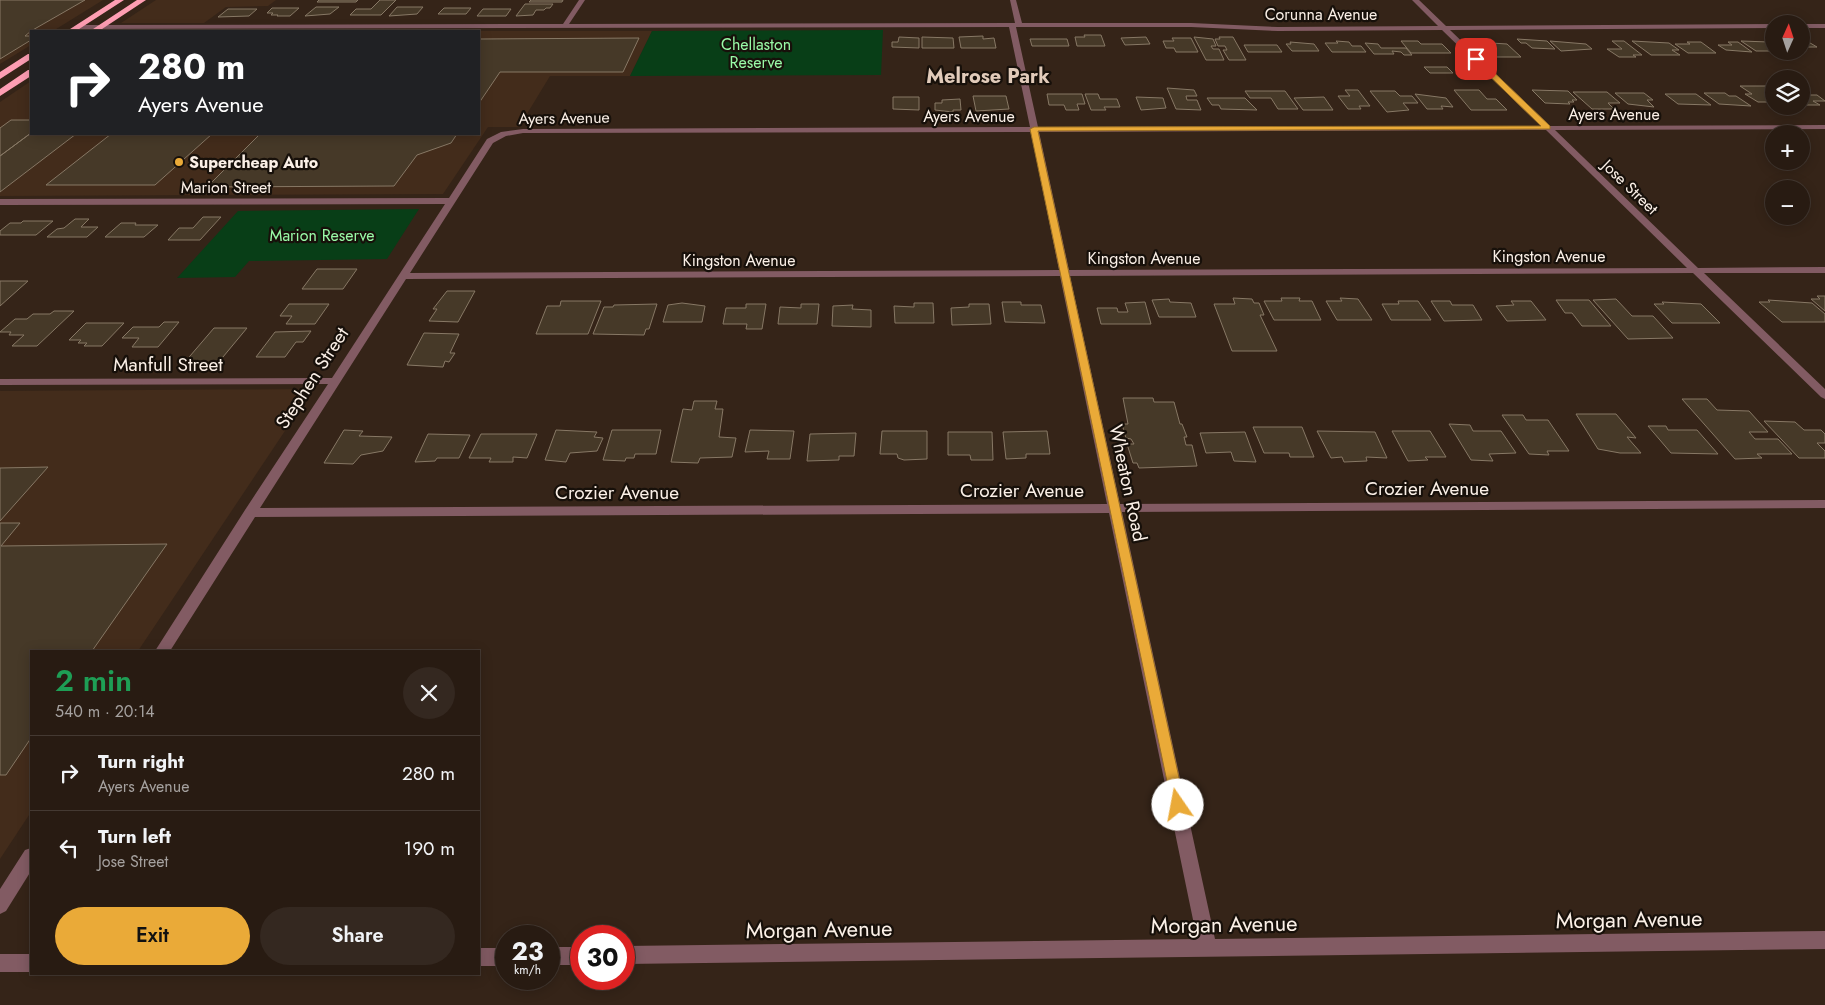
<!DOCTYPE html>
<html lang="en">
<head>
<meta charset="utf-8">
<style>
	:root { --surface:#281b12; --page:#342820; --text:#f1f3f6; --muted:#a5a19f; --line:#443932; --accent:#eaaa38 }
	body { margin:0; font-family:Jost,sans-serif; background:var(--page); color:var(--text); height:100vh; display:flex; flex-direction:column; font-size:19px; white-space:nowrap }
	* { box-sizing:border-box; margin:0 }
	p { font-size:16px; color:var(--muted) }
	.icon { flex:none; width:28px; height:28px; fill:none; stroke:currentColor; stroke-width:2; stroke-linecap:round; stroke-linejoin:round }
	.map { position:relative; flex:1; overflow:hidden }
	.sheet { position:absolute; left:30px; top:650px; width:450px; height:325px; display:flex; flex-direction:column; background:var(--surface); border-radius:0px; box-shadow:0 2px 12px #0003,0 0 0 1px var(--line) }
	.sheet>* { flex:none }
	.top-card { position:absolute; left:30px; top:30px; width:450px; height:105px; border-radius:0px; box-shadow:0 2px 12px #0003,0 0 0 1px var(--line); background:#202124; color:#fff; overflow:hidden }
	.needle { width:32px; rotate:3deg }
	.buttons { position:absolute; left:1765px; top:15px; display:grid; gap:10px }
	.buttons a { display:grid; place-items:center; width:45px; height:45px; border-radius:50%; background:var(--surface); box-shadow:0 2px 12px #0003,0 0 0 1px var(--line); font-size:25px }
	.speed { position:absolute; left:495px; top:925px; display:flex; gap:10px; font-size:25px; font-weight:700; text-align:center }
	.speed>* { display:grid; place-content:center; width:65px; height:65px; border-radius:50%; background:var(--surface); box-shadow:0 2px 12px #0003,0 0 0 1px var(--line); line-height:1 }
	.speed small { font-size:12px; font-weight:400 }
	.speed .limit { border:8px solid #d22; background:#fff; color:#111 }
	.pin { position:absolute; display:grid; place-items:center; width:42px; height:42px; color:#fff; margin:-21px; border-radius:10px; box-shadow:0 2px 8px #0006 }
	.me { position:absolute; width:55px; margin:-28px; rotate:348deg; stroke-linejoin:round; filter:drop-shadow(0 0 4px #0008) }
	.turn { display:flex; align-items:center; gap:18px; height:105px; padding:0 25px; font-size:22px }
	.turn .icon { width:65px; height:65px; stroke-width:2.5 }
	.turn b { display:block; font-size:35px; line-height:42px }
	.round { display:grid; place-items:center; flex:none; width:52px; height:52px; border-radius:26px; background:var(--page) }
	.summary { display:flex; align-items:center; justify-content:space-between; height:85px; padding:0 25px }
	h1 { font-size:30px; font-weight:600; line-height:38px; color:#1e9e55 }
	.primary-button { display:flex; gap:10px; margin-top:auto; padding:10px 25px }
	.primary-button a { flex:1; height:58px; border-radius:30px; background:var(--accent); color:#111; font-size:20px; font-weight:600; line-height:58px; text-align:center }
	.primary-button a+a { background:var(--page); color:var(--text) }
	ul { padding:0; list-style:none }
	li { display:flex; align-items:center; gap:15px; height:75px; padding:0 25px; border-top:1px solid var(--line) }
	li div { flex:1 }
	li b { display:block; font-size:19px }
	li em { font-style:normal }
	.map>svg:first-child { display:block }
	.built { fill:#432c1b }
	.green { fill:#083e17 }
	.building { fill:#463928; stroke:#877865 }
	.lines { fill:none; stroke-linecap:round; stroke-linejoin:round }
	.minor { fill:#825b63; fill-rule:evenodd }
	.highway { fill:#fe9eb3; fill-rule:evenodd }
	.route { fill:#eaaa38; stroke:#986e24 }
	.poi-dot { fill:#eaaa38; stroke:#17100a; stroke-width:2 }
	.labels { text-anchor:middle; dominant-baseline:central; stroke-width:4.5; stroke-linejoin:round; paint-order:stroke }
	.far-street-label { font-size:16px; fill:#fbf0e7; stroke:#17100a }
	.far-park-label { font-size:16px; fill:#99faa7; stroke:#17100a }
	.far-poi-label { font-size:16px; font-weight:bold; fill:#fbf0e7; stroke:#17100a; text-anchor:start }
	.street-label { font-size:19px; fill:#fbf0e7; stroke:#17100a }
	.far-district-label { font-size:20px; font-weight:bold; fill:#e1cbba; stroke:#17100a }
	.near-street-label { font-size:22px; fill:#fbf0e7; stroke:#17100a }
</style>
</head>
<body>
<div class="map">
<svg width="1825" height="1005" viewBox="0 0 1825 1005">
	<rect width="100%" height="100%" fill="#352418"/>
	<path class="built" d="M0 0H103L53 31H31V45L0 64Z
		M156 0H276L268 6 226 7 204 23H121Z
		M390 31H652L630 76H550L519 127H488L443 194 0 196V102L31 81V134H479V31Z
		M313 389 138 651H31V812L0 859V391Z"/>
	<path class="green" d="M883 30 881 75 630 76 652 31Z
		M419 209 387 259 249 261 235 277 177 278 238 211Z"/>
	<path class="building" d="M0 0H85L31 31 25 36H31V40L0 59Z
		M319 0H358L356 2H317Z
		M380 0H396L381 15H350L356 9H371Z
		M531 0H563L562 2H529Z
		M525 4H553L550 8H546L544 10H536L533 15 516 16Z
		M316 7H339L330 14 305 16Z
		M397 7H423L417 14 389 16Z
		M272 8H299L290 16H277L278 15H271L273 13H267Z
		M444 8H471L466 14H438Z
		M228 9H257L249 16 218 17Z
		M483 9H511L506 16H477Z
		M1084 35H1101L1105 46H1077L1075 37H1085Z
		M983 36V39L994 38 996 48H961L959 37Z
		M899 37 919 38V48L892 47V42H898Z
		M922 37 953 38 954 48H922Z
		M1146 37 1150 44 1125 45 1121 38Z
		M1194 37 1213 39 1216 46H1211L1213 49H1219L1224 60H1206Z
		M1219 37H1233L1246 60H1229L1223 50H1227L1225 46H1218L1215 39H1220Z
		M639 38 623 72H500L479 103V39Z
		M1172 38H1191L1198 52H1176L1174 48H1166L1163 41H1174Z
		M1030 39H1067L1069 46H1032Z
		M1517 39 1547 41 1555 49 1532 48 1526 43H1521Z
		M1801 40H1805L1817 47H1801Z
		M1336 41 1349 42 1352 46H1361L1366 52H1332L1325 43H1338Z
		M1401 41H1418L1421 44H1442L1451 53H1411Z
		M1550 41 1586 44 1592 49 1561 51Z
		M1612 41H1624L1642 55H1633L1636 57H1619L1607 49H1622Z
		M1632 41 1669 43 1679 50H1672L1680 55H1651Z
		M1741 41 1769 42 1774 45V51H1756Z
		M1290 42 1314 44 1319 51H1292L1286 44H1291Z
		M1476 42 1507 44 1521 57H1495L1482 44Z
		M1687 42H1701L1716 53H1688L1675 44H1690Z
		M1728 42H1738L1752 52 1726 50 1718 45H1732Z
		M1365 43 1378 44 1381 48H1406L1412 55H1404L1401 52 1392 51 1394 54H1374Z
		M1244 45H1277L1282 52H1248Z
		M1424 67H1447L1453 73H1430Z
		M1740 86H1766L1774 91V102H1758L1745 94H1752Z
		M1167 88 1194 90 1197 96H1186L1187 100H1197L1201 110 1176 109Z
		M1345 90H1358L1370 106H1359L1361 109H1348L1338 96H1350Z
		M1454 90H1479L1487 99H1496L1507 110H1471Z
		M1532 90 1568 91 1577 100H1572L1574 102H1568L1570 104 1545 103Z
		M1245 91H1285L1298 109H1278L1271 98H1250Z
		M1370 91H1395L1400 96H1412L1418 103H1403L1409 110 1387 112Z
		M1573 92H1607L1620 103H1608L1614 109H1592Z
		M1615 93H1644L1653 100H1647L1654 107 1628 104Z
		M1704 93H1725L1729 96H1736L1751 106 1719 104Z
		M1047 94H1082L1085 104H1077L1079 110H1066L1064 105H1049Z
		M1085 94H1098L1100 99H1117L1120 107H1104L1106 110H1091Z
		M1415 94 1446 98 1453 107 1441 106 1443 109H1427Z
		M1665 94H1696L1711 105 1678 104Z
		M1801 95H1817L1825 101H1813L1820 105H1806L1801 102Z
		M973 96H1006L1009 109 976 111Z
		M893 97H919V110L893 109Z
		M1136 97 1163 98 1166 108 1141 110Z
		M1324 97 1333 110H1303L1294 98Z
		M1207 98H1245L1257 110 1221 109 1219 105H1212Z
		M960 99 961 110H953V112L935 110V103H942V100Z
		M11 120H31V133L0 156V128Z
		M31 133 76 134 0 192V156Z
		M111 134H212L155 185H46Z
		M260 134H457L451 143 417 155 394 186 207 187Z
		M203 217H221L200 240H168L179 228H193Z
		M75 219H89L81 227H98L87 237H47L57 229 64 228Z
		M23 221H53L36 235H0V231L10 223H21Z
		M121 223H136L135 225H158L144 237H105Z
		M317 269H357L343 289H302Z
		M0 281H28L0 306Z
		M447 291H475L458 322 429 321 437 309H433Z
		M1817 296H1825V311L1811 299H1820Z
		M1233 298 1252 299 1254 303H1259L1264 315H1260L1277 351H1232L1214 304H1235Z
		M1281 298H1300L1299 301H1312L1321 320H1274L1264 301H1282Z
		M1340 298 1358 299 1372 320H1337L1326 301H1342Z
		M1169 299 1170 302 1191 303 1196 317H1159L1152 300Z
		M1616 299 1632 316H1653L1673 338 1628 339 1593 300Z
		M1556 300H1589L1611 326H1582L1572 313H1565Z
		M1768 300 1812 303 1825 314V322H1782L1759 302H1770Z
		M561 301H601L588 334H536L547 306H560Z
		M1398 301H1418L1431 320H1391L1382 304H1399Z
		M1431 301H1450L1452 305H1473L1482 320 1444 321Z
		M1511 301H1531L1546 320 1507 321 1496 306 1514 305Z
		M1002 302H1021V305H1041L1045 323 1005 322Z
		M1145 302 1151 324H1101L1097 308H1117L1118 312H1128L1125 303Z
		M1662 302 1701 304 1720 323H1672L1654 304H1664Z
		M682 303 705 306 702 322H663L668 305Z
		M914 303H933L934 323H895L894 306 914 307Z
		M289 304H329L315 324H286L292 316H280Z
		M657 304 649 329H646L644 335 593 334 604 307H613L614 305Z
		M746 304H766L762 329H746L747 324H723L726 308H746Z
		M801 304H819L817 324H778L780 307 801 308Z
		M969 304H989L991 324 952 325 951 308 969 307Z
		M853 305 852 309 871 310V327L832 326 833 306Z
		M54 311H74L37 346H12L24 335H9L11 332H0L15 319H27L33 314H50Z
		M164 322H179L158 347H132L139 338H122L133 327H159Z
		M86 323H124L102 346H84L87 343H78L81 340H69Z
		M214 328H247L218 363H184Z
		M311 331 303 342H296L285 357H256L275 332Z
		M424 333 459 334 450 353H455L449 362 445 361 443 367 407 365Z
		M1123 398H1153L1154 402H1174L1180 424H1182L1187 437H1184L1186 445H1192L1197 466 1139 468 1137 463H1133L1127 444H1134L1131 439 1126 438 1122 424H1128Z
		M1682 399H1707L1717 410 1749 411 1768 432H1749L1755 439H1778L1792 454H1757L1762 458 1735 459Z
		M694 401H717L715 409H723L719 437 736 438 732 457 700 458 698 463 671 462 683 409 692 410Z
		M1576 414H1616L1636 438 1627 437 1641 453H1620L1598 449Z
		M1502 415H1523L1526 420H1548L1569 451H1547L1549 455 1529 454Z
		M1764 421 1795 422 1804 430H1821L1825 434V443H1817L1825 451V458H1799Z
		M1449 424 1470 425 1473 431H1501L1516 453 1489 454 1493 461 1471 460Z
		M1648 426H1666L1668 430H1697L1718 454 1671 453Z
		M1253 427H1302L1314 457H1290L1289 453H1264Z
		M344 430 363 431 359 436 392 437 383 451 361 455 353 464 324 463Z
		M556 430 597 432 594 437 603 438 597 451 570 453 566 462 545 460Z
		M612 430H661L656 454H635L634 458H626L625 461 603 460Z
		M750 430 794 431 790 459H767L769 451 745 452Z
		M882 431H927V459L904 460 898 458 897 454H880Z
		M1047 431 1050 454H1026V458L1006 459 1003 432Z
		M1317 431 1375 432 1387 458 1366 457 1367 461 1344 462 1342 457 1331 458Z
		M1392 431H1430L1446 457H1425L1428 460 1408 461Z
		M948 432H992L993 460H971L970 455H948Z
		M1245 432 1256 462 1234 461 1231 452 1206 453 1200 433Z
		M856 433 854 456H839V460L807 461 810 434Z
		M428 434 470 435 459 458H437L435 461 415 462Z
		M481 434H537L527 458 513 457V462H489L491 458H469Z
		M48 467 0 521V468Z
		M0 523H20L1 546 167 544 92 651H31V738L6 775H0Z"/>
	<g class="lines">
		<path class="minor" d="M579 0H585L569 24 1015 23 1010 0H1016L1022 23H1191L1278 27 1438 26 1412 0H1419L1446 26 1774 24V28L1450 30 1550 126 1825 125V129L1555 130 1698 268 1825 267V273H1704L1825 389V399L1821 397 1693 273 1070 276 1120 504 1825 500V508L1122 512 1215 939 1825 931V949L624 964V946L1197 939 1109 513 255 517 170 651H155L245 510 328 384 0 385V379L332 378 445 204 0 205V199L449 198 487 139 501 132 523 129 1030 127 1009 27 78 29 75 27 78 25 563 24ZM1016 27H1191L1278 31 1442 30 1541 126 1038 127ZM1546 130 1687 268 1069 270 1039 132ZM1031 132 1059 270 410 273 493 143 506 136 523 133ZM1060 276 1107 504 260 508 406 279Z
			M1801 24H1825V28H1801Z
			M31 848V871L6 911 0 914V889L25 850Z
			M549 947H581V965H549Z
			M479 948H506V966H479Z
			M0 954H31V972H0Z"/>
		<path class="highway" d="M115 0H124L76 31H67Z
			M137 0H146L99 31H90Z
			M28 54H31V59L0 79V72Z
			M28 70H31V76L0 96V89Z"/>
	</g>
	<path class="route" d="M1474 58H1479L1550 126V129L1038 131 1185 805 1183 810 1178 812 1173 810 1030 129 1034 127 1541 126 1474 61Z"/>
	<circle class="poi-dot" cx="179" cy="162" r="5"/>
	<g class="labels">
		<g class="far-street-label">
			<text x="1321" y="14">Corunna Avenue</text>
			<text x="1614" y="114">Ayers Avenue</text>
			<text x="969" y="116">Ayers Avenue</text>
			<text transform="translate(564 118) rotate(-1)">Ayers Avenue</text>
			<text x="226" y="187">Marion Street</text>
			<text transform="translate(1630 187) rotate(44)">Jose Street</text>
			<text x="1549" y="256">Kingston Avenue</text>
			<text x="1144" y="258">Kingston Avenue</text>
			<text x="739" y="260">Kingston Avenue</text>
		</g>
		<g class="far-park-label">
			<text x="756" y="44">Chellaston<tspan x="756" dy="18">Reserve</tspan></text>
			<text x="322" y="235">Marion Reserve</text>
		</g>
		<g class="far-poi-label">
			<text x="189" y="162">Supercheap Auto</text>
		</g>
		<g class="street-label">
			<text x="168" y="364">Manfull Street</text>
			<text transform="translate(312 378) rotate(-57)">Stephen Street</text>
			<text transform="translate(1128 483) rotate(78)">Wheaton Road</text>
			<text x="1427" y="488">Crozier Avenue</text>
			<text x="1022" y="490">Crozier Avenue</text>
			<text x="617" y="492">Crozier Avenue</text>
		</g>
		<g class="far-district-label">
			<text x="988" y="76">Melrose Park</text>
		</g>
		<g class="near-street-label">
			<text transform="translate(1629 919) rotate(-1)">Morgan Avenue</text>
			<text transform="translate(1224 924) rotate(-1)">Morgan Avenue</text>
			<text transform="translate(819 929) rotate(-1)">Morgan Avenue</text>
		</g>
	</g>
</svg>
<div class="buttons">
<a><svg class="needle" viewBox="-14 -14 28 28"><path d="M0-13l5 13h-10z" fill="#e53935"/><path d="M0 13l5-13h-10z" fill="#a5a19f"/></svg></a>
<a><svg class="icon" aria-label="layers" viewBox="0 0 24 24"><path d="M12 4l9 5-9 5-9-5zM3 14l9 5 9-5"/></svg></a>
<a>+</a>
<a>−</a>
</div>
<div class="speed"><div>23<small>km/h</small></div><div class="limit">30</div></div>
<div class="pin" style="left:1476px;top:59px;background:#d93025"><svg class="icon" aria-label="arrive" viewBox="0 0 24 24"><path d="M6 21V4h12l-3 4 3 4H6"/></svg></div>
<svg class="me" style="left:1178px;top:805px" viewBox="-20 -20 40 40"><circle r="19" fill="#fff"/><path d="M0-13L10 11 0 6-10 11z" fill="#eaaa38"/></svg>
<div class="top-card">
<div class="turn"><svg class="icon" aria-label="right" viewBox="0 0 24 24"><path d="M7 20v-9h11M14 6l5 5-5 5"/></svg><div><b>280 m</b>Ayers Avenue</div></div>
</div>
<section class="sheet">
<div class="summary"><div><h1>2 min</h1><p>540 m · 20:14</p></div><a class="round"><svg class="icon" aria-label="close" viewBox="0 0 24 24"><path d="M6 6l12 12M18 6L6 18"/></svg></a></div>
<ul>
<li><svg class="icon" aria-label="right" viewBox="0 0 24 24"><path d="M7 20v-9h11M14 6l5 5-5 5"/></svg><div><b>Turn right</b><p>Ayers Avenue</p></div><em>280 m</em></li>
<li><svg class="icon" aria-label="left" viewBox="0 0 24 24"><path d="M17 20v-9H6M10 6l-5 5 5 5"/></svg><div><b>Turn left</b><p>Jose Street</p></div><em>190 m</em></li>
</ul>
<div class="primary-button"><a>Exit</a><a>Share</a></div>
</section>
</div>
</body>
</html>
